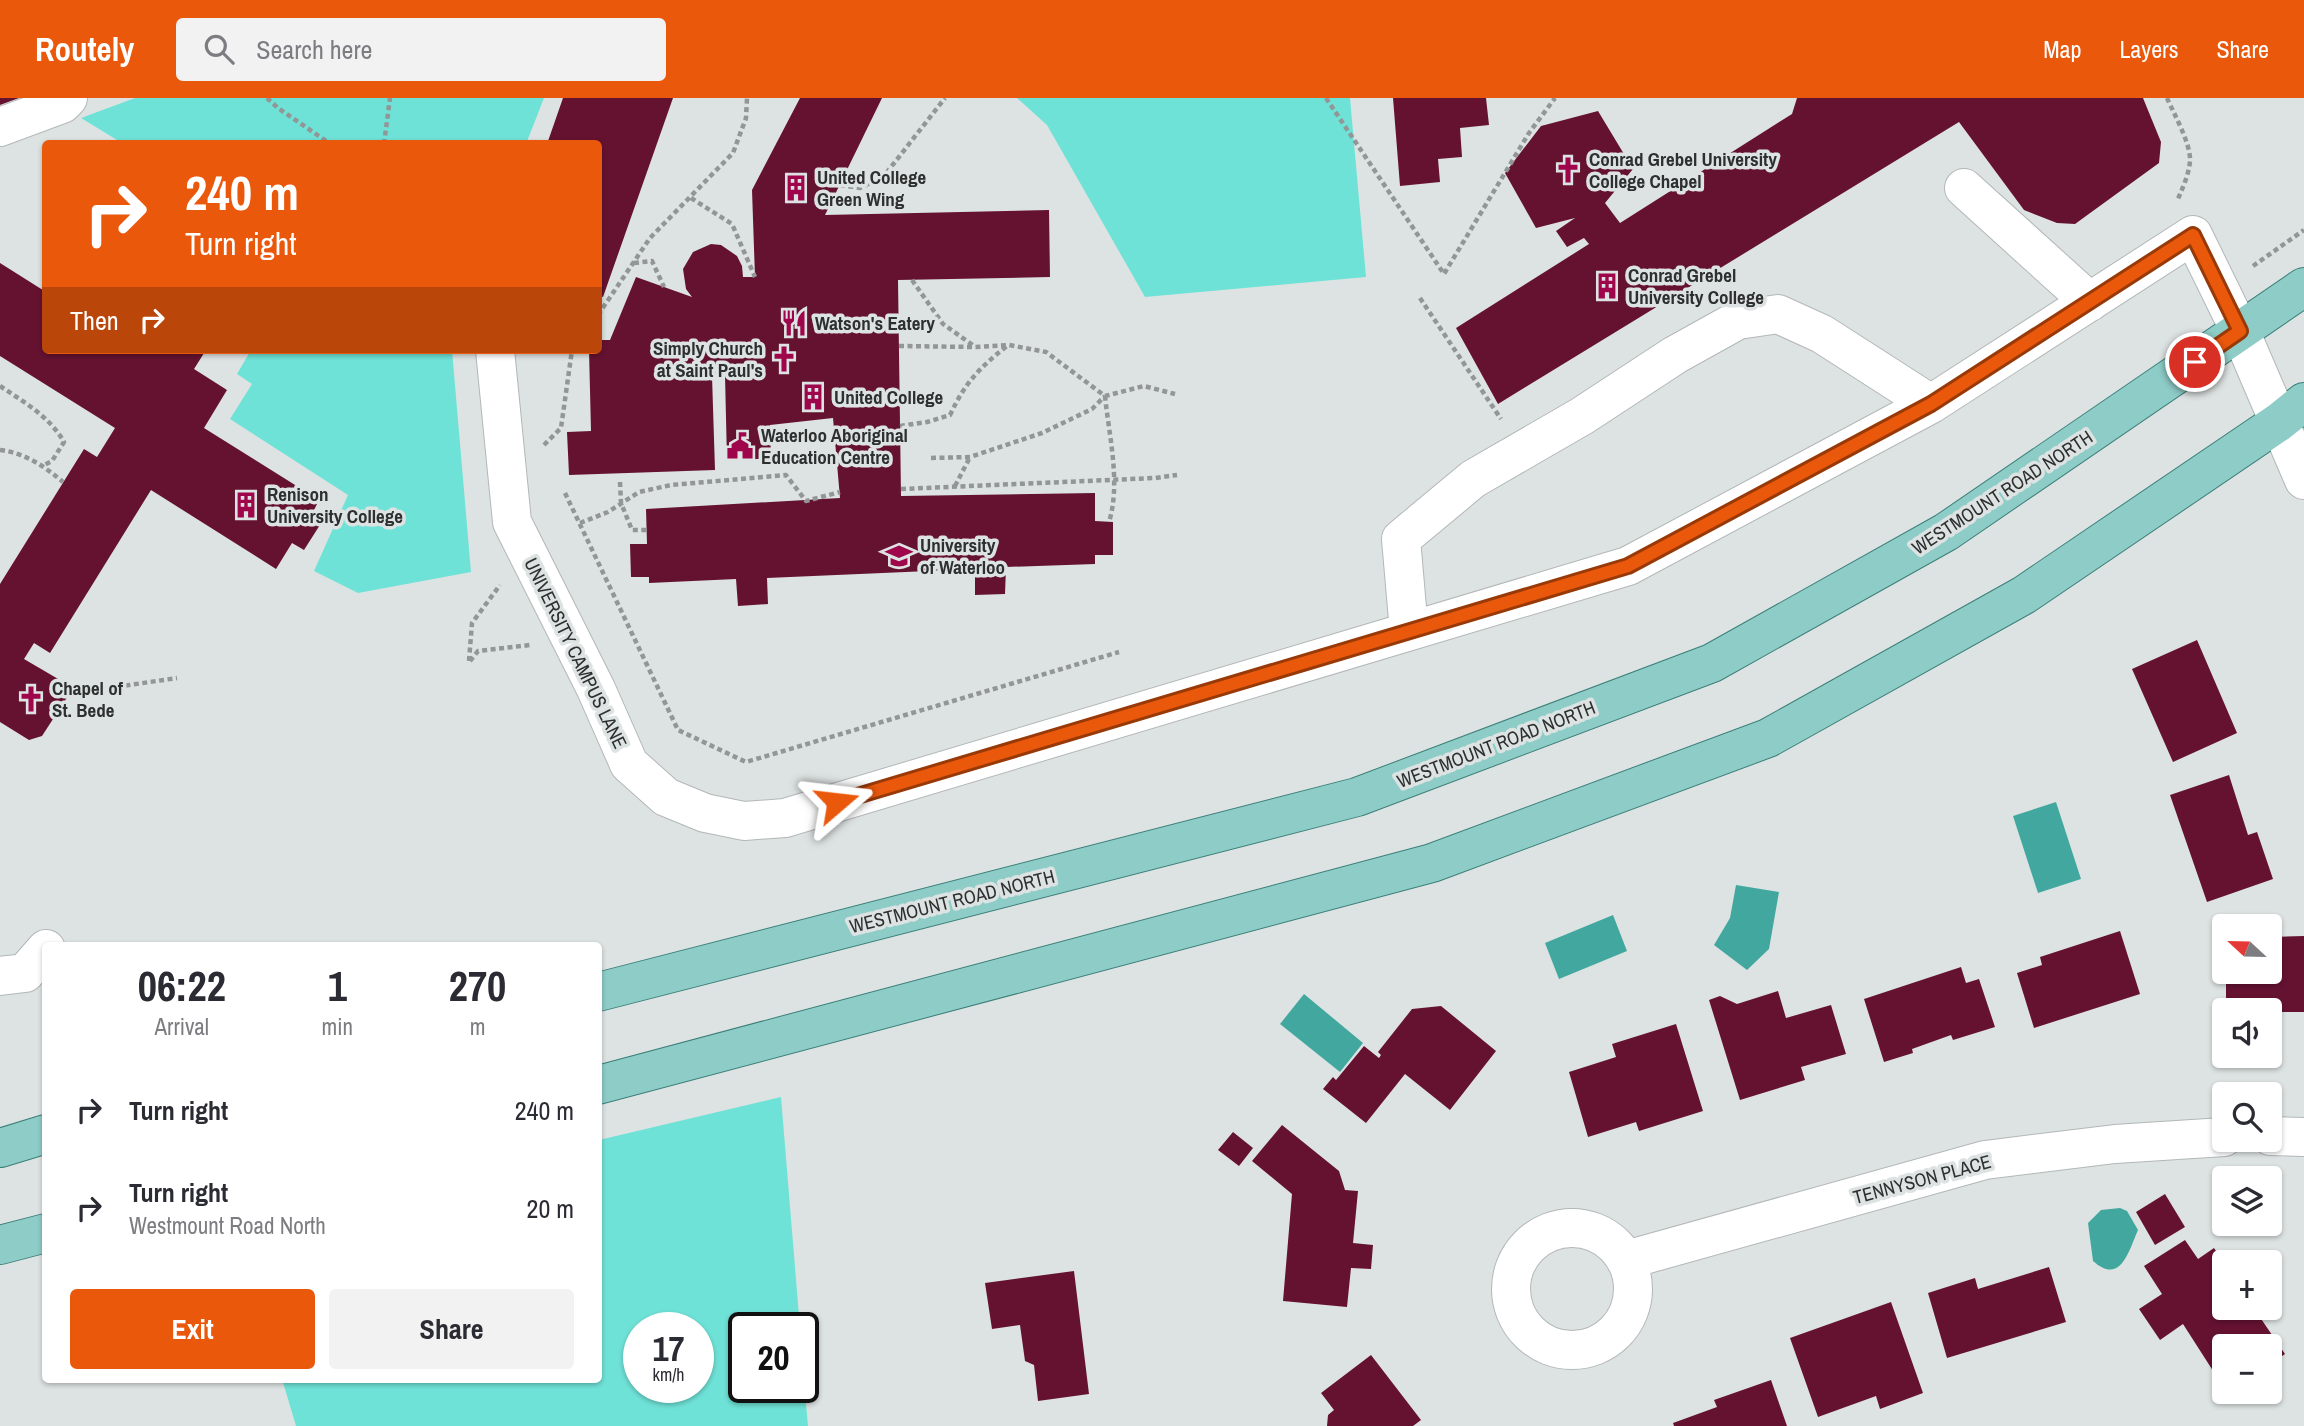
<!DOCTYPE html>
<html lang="en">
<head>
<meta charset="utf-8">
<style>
	:root { --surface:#fff; --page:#f2f2f3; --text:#2b2b33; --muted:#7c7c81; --accent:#ea580c }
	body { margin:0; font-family:"Archivo Narrow",sans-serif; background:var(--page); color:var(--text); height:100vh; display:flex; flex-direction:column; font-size:26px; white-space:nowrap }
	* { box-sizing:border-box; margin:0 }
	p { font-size:23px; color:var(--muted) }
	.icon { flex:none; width:38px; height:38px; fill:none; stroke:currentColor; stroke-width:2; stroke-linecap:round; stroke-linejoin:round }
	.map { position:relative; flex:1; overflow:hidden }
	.side { position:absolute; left:42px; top:844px; width:560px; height:441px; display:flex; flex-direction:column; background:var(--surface); border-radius:7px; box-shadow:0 2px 5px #0004 }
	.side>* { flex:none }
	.top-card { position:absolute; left:42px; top:42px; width:560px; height:214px; border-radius:7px; box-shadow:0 2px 5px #0004; background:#ea580c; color:#fff; overflow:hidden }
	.needle { width:46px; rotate:292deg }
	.tools { position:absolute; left:2212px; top:816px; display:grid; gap:14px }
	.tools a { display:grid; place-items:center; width:70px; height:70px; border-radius:7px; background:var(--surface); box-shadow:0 2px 5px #0004; font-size:35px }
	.speed { position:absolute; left:623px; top:1214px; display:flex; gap:14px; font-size:35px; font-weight:700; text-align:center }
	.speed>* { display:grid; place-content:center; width:91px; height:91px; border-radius:50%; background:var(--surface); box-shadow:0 2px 5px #0004; line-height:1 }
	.speed small { font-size:18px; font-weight:400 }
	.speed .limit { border:4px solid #111; border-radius:10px; background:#fff; color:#111 }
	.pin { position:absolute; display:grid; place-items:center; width:60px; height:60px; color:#fff; margin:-30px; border:4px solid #fff; border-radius:50%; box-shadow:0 2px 7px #0007 }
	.me { position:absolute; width:77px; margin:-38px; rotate:73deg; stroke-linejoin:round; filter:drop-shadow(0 0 5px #0008) }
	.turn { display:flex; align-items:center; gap:24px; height:147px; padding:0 28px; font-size:32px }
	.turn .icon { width:91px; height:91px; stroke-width:2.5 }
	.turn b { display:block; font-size:49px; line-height:60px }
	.then { display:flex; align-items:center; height:66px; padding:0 28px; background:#0003; gap:14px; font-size:26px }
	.eta { display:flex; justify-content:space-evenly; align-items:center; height:119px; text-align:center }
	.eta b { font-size:42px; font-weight:700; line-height:49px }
	.button { display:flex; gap:14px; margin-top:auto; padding:14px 28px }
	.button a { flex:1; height:80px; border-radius:7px; background:var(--accent); color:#fff; font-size:28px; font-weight:700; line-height:80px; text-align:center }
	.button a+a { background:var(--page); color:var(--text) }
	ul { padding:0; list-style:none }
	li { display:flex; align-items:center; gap:21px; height:98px; padding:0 28px }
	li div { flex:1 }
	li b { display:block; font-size:26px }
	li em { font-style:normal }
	header { display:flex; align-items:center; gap:42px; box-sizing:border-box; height:98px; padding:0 35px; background:var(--accent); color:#fff }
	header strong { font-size:33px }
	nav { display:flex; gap:38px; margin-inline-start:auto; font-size:24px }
	.search { width:490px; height:63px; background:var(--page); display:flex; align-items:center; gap:18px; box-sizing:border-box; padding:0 24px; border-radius:7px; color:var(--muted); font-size:26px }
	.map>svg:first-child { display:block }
	.green { fill:#6fe2d7; fill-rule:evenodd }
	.water { fill:#42a89f }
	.building { fill:#651231 }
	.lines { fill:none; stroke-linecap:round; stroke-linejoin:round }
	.minor-casing { stroke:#b2b8b7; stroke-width:40 }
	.major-casing { stroke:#3b7f79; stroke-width:40 }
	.path { stroke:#929695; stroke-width:4.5; stroke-dasharray:5 3.5; stroke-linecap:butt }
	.minor { stroke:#fff; stroke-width:38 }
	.major { stroke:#8eccc7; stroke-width:38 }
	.route-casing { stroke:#983908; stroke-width:18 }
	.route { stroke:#ea580c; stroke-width:12 }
	.labels { text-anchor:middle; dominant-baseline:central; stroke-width:7; stroke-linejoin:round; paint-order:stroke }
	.poi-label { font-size:19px; font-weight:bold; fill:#2e3030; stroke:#dde3e2; text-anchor:start }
	.street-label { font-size:19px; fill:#2e3030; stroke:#dde3e2 }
</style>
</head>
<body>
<header>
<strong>Routely</strong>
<div class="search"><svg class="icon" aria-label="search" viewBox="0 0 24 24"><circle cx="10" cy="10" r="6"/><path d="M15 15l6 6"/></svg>Search here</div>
<nav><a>Map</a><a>Layers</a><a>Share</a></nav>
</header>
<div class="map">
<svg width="2304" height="1328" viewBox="0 0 2304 1328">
	<rect width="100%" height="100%" fill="#dde3e2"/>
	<path class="green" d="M135 0H544L526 46 122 45 81 20Z
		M1017 0H1350L1366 179 1145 199 1047 27Z
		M251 252H452L471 474 358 495 314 473 348 397 230 321 252 286 237 276Z
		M781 999 800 1230H744V1290H803V1272L808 1328H296L282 1281H598L599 1042ZM639 1230H698V1290H639Z"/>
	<path class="water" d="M2056 704 2081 781 2038 795 2013 718Z
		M1736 787 1779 794 1769 851 1747 872 1714 847 1730 820Z
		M1613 817 1627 853 1559 881 1545 845Z
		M1304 896 1363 945 1340 974 1280 926Z
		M2120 1110 2127 1113 2138 1132C2129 1152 2121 1188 2093 1163L2088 1125 2101 1112Z"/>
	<path class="building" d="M0 0H19L0 7Z
		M563 0H673L603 199 598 197V46H547Z
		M800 0H882L825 117 1049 112 1050 179 898 182 901 398 1095 395V423L1113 424V457H1095V466L1006 469 1005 496 975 497V471L767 480 768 506 738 508 736 481 649 485V479H631L630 446H647L646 411 840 400 833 320 770 327 771 360 727 363 725 277 712 278 715 372 569 377 567 334 591 333 589 252H598V242H610L636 179 692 199 686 191 683 171 693 154 711 146 721 147 737 158 742 168 743 179H755L752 92Z
		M1393 0H1486L1489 27 1460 30 1462 59 1438 61 1440 84 1400 88Z
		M1797 0H2143L2161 44 2159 65 2075 126 2057 125 2024 112 1959 24 1498 306 1456 230 1589 146 1584 140 1567 149 1556 133 1575 120 1536 130 1505 75 1541 28 1598 13 1633 71 1605 105 1620 125 1792 16Z
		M0 165 46 194V252H206L194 271 227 292 204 330 319 402 314 412 325 419 304 452 292 445 276 471 151 392 50 555 34 545 24 561 65 585 68 598 42 638 29 642 0 624V486L84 351 97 359 115 330 0 258Z
		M2197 542 2237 635 2173 664 2132 571Z
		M2229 677 2248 737 2257 734 2273 781 2207 804 2170 697Z
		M2120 833 2140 896 2034 930 2017 875 2042 867 2040 859Z
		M2304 838V914H2280L2281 931H2270V912H2226V873H2270V839Z
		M1961 869 1966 885 1979 881 1995 929 1953 942 1951 937 1912 951 1913 955 1884 964 1864 901Z
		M1778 893 1786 920 1831 907 1846 956 1801 969 1805 982 1740 1002 1709 902 1720 898 1737 906Z
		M1441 908 1496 953 1450 1012 1405 976 1366 1025 1323 991 1333 979 1336 982 1364 948 1379 960 1381 957 1378 954 1412 911Z
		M1676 926 1703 1013 1639 1033 1636 1024 1588 1039 1569 974 1616 959 1612 946Z
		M1282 1027 1339 1073 1345 1092 1358 1093 1353 1145 1373 1147 1371 1171 1351 1170 1347 1209 1283 1203 1292 1096 1252 1063Z
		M1233 1034 1253 1050 1239 1068 1218 1052Z
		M2165 1096 2185 1129 2155 1147 2136 1114Z
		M2185 1142 2198 1161 2214 1150 2224 1165V1209H2253L2285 1256 2270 1266V1248H2224V1290L2183 1226 2160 1242 2139 1211 2162 1196 2144 1168Z
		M2049 1169 2066 1224 1947 1260 1928 1195 1975 1180 1978 1191Z
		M1074 1173 1089 1296 1038 1303 1034 1267 1025 1263 1020 1227 992 1231 985 1185Z
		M1891 1204 1923 1295 1880 1311 1876 1298 1818 1319 1790 1240Z
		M1371 1257 1421 1322 1413 1328H1327L1328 1317 1334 1312 1321 1295Z
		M1771 1282 1787 1328H1674L1673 1325 1717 1309 1714 1302Z"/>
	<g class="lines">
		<g class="minor-casing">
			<path id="minor" d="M0 29 62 6 68 0
				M1964 90 2090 204
				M495 252 512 424 596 591 629 666 666 699 705 715 744 723 785 720 1628 468 1931 306 2193 137 2240 233 2304 382
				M1409 533 1401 441 1473 381 1582 318 1675 257 1738 222 1778 216 1822 236 1931 306
				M0 878 25 875 46 851
				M2270 1038 2304 1039
				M1511 1191a61 61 0 1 1 122 0a61 61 0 1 1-122 0Z
				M1626 1162 1985 1062 2115 1046 2224 1039"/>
		</g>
		<g class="major-casing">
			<path id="major" d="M598 894 1357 699 1712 565 1946 434 2304 189
				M598 987 1432 765 1768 640 2024 497 2279 324 2304 304
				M0 1050 46 1036
				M0 1147 46 1135"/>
		</g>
		<path class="path" d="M267 0 278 10 329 45 356 46
			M1326 0 1444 176 1529 35 1555 0
			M2167 0C2174 16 2191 46 2190 63 2189 76 2183 89 2178 101
			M384 46 390 0
			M840 87 860 90 884 78 945 0
			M691 100 732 126 755 179
			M634 165 652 163 664 189
			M2253 168 2304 132
			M912 182 943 226 974 248
			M1420 200 1501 321
			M598 217 650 140 733 55 746 20 747 0
			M899 248 975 249 1009 247 1046 254 1105 298 1144 288 1175 296
			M0 288C24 304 50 319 64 344L52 363 44 367
			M1105 298C1109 338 1121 385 1109 424
			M900 328 927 324 950 317C965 285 979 270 1007 248
			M544 347 561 330 572 252
			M0 352C25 355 44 368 63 384
			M931 360 970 359 1042 335 1092 311 1105 298
			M620 384 621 405 632 432H647
			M955 388 970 359
			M901 391 1155 380 1177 377
			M565 395 678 632 746 664 1119 554
			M580 425 608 414 639 394 671 387 786 377 806 403 840 394
			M469 563 472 525 500 487
			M470 563 478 553 530 547
			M75 595 177 580"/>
		<use href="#minor" class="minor"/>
		<use href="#major" class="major"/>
	</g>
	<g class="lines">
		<g class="route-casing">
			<path id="route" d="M837 704 1628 468 1931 306 2193 137 2240 233 2195 264"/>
		</g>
		<use href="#route" class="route"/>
	</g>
	<defs>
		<g id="church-bare" transform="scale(2.1)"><path d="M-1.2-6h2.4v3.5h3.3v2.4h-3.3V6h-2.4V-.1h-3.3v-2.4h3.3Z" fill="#9f054b" stroke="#dde3e2" stroke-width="2.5" paint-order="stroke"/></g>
		<g id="building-bare" transform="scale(2.1)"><path d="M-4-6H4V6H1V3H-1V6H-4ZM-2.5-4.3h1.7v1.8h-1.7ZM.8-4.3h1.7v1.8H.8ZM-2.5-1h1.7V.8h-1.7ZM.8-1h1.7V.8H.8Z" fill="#9f054b" stroke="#dde3e2" stroke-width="2.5" paint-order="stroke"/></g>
		<g id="restaurant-bare" transform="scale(2.1)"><path d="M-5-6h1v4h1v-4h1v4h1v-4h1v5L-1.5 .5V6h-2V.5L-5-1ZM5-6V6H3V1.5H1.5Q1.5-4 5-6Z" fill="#9f054b" stroke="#dde3e2" stroke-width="2.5" paint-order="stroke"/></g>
		<g id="civic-bare" transform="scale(2.1)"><path d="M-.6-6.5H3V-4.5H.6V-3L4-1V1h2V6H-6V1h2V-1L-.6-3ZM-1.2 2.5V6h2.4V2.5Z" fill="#9f054b" stroke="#dde3e2" stroke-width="2.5" paint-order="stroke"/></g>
		<g id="university-bare" transform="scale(2.1)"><path d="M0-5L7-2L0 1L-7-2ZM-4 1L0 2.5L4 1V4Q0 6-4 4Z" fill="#9f054b" stroke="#dde3e2" stroke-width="2.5" paint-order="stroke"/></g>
	</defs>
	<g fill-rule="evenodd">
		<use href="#church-bare" x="1568" y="72"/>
		<use href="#building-bare" x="796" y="90"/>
		<use href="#building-bare" x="1607" y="188"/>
		<use href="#restaurant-bare" x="794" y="225"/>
		<use href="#church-bare" x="784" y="261"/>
		<use href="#building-bare" x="813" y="299"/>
		<use href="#civic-bare" x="740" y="348"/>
		<use href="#building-bare" x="246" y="407"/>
		<use href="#university-bare" x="899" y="458"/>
		<use href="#church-bare" x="31" y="601"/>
	</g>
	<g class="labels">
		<g class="poi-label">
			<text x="1589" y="61">Conrad Grebel University<tspan x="1589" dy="22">College Chapel</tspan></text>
			<text x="817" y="79">United College<tspan x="817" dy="22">Green Wing</tspan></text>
			<text x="1628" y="177">Conrad Grebel<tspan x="1628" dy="22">University College</tspan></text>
			<text x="815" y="225">Watson's Eatery</text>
			<text x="763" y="250" text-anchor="end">Simply Church<tspan x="763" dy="22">at Saint Paul's</tspan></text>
			<text x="834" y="299">United College</text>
			<text x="761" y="337">Waterloo Aboriginal<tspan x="761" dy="22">Education Centre</tspan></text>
			<text x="267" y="396">Renison<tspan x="267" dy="22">University College</tspan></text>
			<text x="920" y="447">University<tspan x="920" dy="22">of Waterloo</tspan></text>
			<text x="52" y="590">Chapel of<tspan x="52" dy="22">St. Bede</tspan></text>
		</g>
		<g class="street-label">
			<text transform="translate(2002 394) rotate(-33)">WESTMOUNT ROAD NORTH</text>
			<text transform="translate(576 555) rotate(64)">UNIVERSITY CAMPUS LANE</text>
			<text transform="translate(1496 646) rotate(-21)">WESTMOUNT ROAD NORTH</text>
			<text transform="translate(952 803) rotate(-14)">WESTMOUNT ROAD NORTH</text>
			<text transform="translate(1922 1081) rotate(-15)">TENNYSON PLACE</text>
		</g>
	</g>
</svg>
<div class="tools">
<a><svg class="needle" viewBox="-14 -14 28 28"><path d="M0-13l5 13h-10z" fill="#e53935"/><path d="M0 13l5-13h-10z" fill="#7c7c81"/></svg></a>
<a><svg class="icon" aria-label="sound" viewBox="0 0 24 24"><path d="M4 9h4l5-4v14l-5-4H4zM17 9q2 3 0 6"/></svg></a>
<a><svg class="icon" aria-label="search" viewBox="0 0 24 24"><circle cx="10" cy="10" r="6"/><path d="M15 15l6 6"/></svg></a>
<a><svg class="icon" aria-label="layers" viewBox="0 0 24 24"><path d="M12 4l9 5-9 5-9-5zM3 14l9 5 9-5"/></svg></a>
<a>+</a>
<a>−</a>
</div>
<div class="speed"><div>17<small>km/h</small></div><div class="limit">20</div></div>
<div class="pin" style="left:2195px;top:264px;background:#d93025"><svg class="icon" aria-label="arrive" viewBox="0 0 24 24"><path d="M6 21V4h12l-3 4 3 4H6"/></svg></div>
<svg class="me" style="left:837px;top:704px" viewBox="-20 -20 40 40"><path d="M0-17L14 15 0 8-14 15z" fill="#ea580c" stroke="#fff" stroke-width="4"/></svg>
<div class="top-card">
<div class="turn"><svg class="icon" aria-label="right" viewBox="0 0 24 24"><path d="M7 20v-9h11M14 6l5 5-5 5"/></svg><div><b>240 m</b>Turn right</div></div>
<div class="then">Then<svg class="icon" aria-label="right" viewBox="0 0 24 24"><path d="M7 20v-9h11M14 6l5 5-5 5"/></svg></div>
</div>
<section class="side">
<div class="eta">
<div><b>06:22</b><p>Arrival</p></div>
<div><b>1</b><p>min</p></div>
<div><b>270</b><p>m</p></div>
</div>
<ul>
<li><svg class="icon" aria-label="right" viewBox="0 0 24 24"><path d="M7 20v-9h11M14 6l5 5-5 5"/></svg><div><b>Turn right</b></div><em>240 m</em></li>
<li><svg class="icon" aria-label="right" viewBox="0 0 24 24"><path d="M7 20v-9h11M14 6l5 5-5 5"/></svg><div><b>Turn right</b><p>Westmount Road North</p></div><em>20 m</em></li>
</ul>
<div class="button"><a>Exit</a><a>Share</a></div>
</section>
</div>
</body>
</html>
